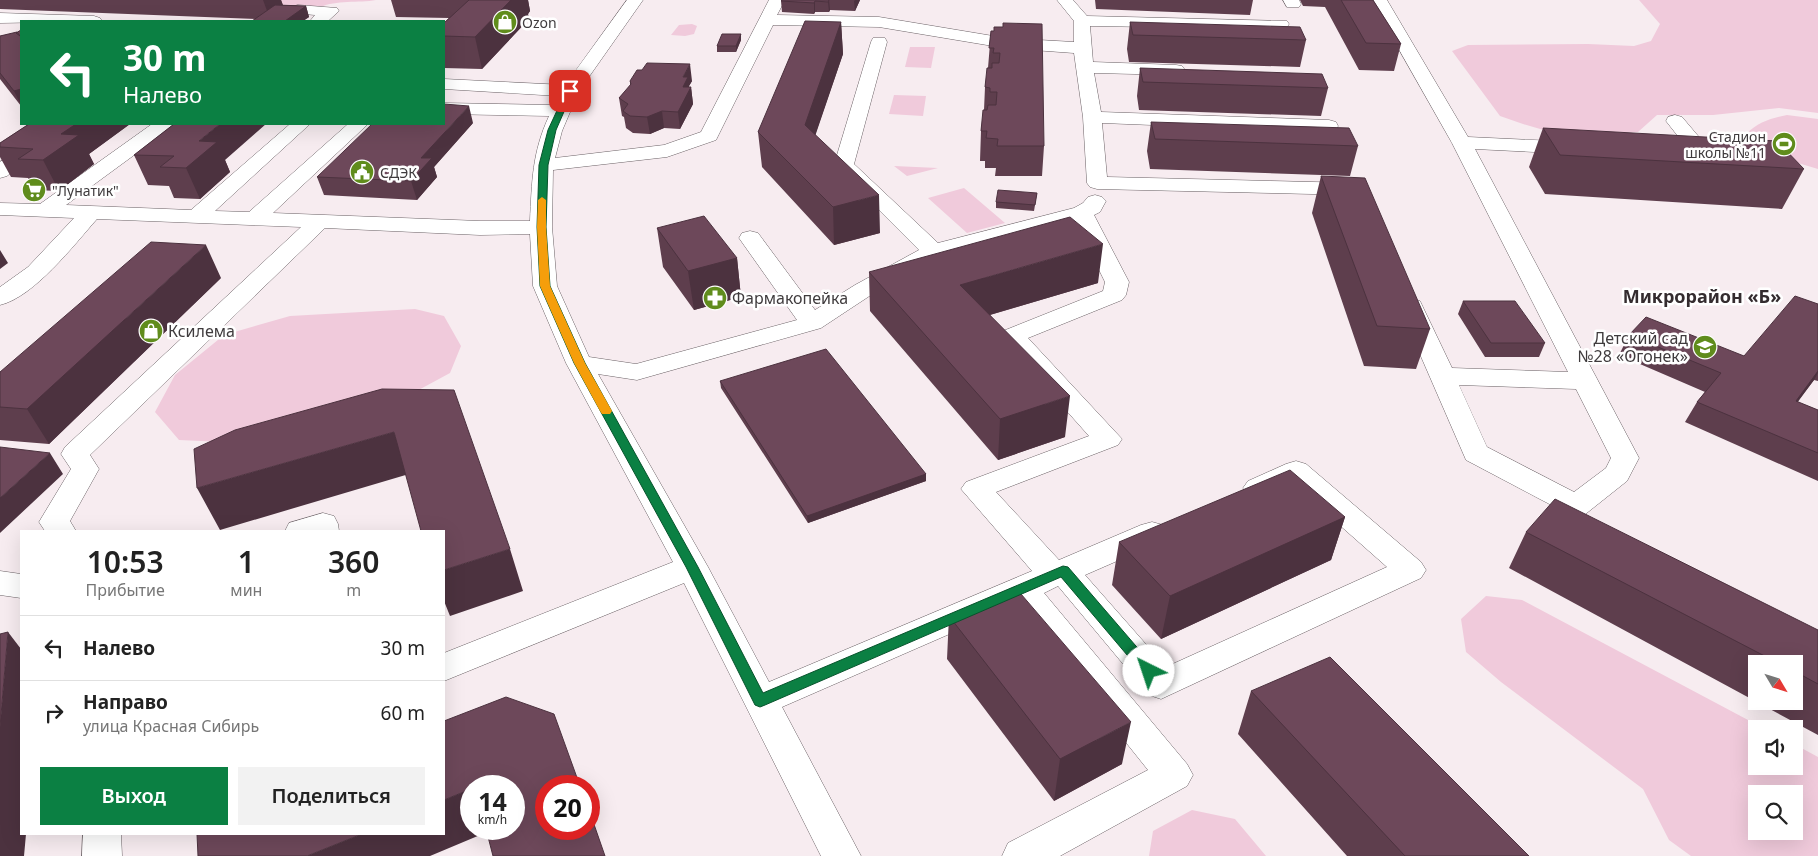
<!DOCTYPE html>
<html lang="ru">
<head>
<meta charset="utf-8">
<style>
	:root { --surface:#fff; --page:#f2f2f2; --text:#222; --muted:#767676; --line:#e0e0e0; --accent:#0b8043 }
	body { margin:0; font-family:"Noto Sans",sans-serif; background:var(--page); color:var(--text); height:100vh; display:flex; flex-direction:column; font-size:19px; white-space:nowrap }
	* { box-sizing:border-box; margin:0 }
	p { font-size:16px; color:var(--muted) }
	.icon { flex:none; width:28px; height:28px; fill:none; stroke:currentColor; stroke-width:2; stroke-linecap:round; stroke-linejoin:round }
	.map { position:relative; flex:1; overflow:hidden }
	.sheet { position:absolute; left:20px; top:530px; width:425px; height:305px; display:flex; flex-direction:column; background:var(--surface); border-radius:0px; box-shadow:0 5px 20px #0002 }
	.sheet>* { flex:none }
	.banner { position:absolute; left:20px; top:20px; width:425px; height:105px; border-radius:0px; box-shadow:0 5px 20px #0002; background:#0b8043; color:#fff; overflow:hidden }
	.needle { width:32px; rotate:128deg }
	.fabs { position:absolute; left:1748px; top:655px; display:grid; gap:10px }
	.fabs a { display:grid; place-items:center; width:55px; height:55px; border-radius:0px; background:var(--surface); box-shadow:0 5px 20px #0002; font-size:25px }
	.speed { position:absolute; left:460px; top:775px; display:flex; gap:10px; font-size:25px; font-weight:700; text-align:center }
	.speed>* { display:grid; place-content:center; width:65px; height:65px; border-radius:50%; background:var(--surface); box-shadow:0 5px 20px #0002; line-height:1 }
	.speed small { font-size:12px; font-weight:400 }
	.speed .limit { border:8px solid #d22; background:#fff; color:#111 }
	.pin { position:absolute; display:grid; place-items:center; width:42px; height:42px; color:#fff; margin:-21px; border-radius:10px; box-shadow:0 2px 8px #0006 }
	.me { position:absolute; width:55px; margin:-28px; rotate:319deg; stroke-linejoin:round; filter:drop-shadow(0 0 4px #0008) }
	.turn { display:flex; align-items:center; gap:18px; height:105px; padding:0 20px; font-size:22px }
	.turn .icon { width:65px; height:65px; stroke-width:2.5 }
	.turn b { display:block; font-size:35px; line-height:42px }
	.eta { display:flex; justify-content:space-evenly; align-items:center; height:85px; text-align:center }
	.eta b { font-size:30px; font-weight:600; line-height:35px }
	.button { display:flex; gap:10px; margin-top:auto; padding:10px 20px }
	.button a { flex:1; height:58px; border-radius:0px; background:var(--accent); color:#fff; font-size:20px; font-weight:600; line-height:58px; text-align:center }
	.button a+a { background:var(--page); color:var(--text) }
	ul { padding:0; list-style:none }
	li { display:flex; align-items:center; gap:15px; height:65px; padding:0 20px; border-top:1px solid var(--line) }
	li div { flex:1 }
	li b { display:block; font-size:19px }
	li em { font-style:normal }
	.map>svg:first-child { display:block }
	.green { fill:#f0cadb; fill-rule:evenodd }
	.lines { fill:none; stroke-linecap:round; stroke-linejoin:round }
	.minor-casing { stroke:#6b6266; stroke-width:1 }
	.minor { fill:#fff; fill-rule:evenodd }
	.wall { fill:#5e3e4d; fill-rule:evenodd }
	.shaded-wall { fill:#4c323f }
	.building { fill:#6d485a; stroke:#4c323f }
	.route { fill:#0b8043; stroke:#07532c }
	.slow { fill:#f59e0b }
	.labels { text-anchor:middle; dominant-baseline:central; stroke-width:5; stroke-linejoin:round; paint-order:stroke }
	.far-poi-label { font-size:14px; fill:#3f3b3d; stroke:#fff; text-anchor:start }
	.poi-label { font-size:16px; fill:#3f3b3d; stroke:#fff; text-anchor:start }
	.neighbourhood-label { font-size:18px; font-weight:bold; fill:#342c2f; stroke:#fff }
</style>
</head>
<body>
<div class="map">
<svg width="1818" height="856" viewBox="0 0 1818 856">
	<rect width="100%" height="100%" fill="#f7ecf0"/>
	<path class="green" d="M161 0H376C359 3 335 0 321 7Z
		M1639 0H1818V113L1779 108 1713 115H1657L1638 132 1590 134 1547 131 1523 124 1500 116 1452 51 1468 45 1588 44 1634 46 1651 41 1660 24Z
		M692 24 697 26 694 34 685 36 671 35 679 25Z
		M910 47H935L931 68 905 67Z
		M894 95 926 96 923 116 889 114Z
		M1787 115 1818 119V169L1778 157 1748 141 1746 134C1758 122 1771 118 1787 115Z
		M894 166 938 168 907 176Z
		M964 188 1005 223 967 233 928 198Z
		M415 309 444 316 461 346 450 373 402 399 223 442 179 440 155 412 175 375 224 335 290 316Z
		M1486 596 1522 600 1765 729H1756V766H1794V744L1818 757V856H1691L1669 840 1643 789 1501 682 1466 652 1461 619ZM1756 794H1794V831H1756Z
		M1192 810 1235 819 1266 856H1149L1153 831Z"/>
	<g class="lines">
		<g class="minor-casing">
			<path id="minor" d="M627 0H643L579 91 562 131 555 158 664 145 701 132 769 0H785L777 15 879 17 1005 38 1074 42V21L1057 0H1073L1087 16 1287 21 1289 24 1287 27 1281 29 1090 26 1093 62 1176 65 1182 66 1185 70 1182 74 1176 75 1094 73 1101 112 1329 120 1336 122 1338 126 1336 130 1329 132 1102 123 1107 177 1355 183 1362 185 1365 189 1362 193 1355 195 1097 189 1090 187 1087 183 1083 117 1074 53 1005 48 879 27 773 25 716 140 667 157 553 170 552 227 557 286 589 357 636 364 797 320 739 238 742 233 750 231 758 233 815 310 855 285 919 250 834 165 871 42 873 38H885L887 42 854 164 938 243 1074 208 1083 203 1088 197 1095 195 1102 197 1106 201 1100 212 1094 215 1129 282 1126 295 1122 300 1028 338 1122 439 1118 445 996 492 1059 560 1141 525 1152 522 1163 525 1167 533 1163 541 1085 575 1166 667 1387 567 1293 484 1258 498 1248 495 1243 488 1248 481 1286 464 1296 461 1306 464 1421 562 1426 570 1421 578 1161 699 1149 695 1058 586 1044 593 1187 764 1193 775 1187 786 1060 856H1002L1008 843 1148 770 1016 605 782 707 861 856H821L684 583 444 681V653L673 562 566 363 533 286 530 234 480 235 325 228 90 455 99 469 70 521 76 531H45L39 522 71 469 61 454 65 447 301 227 97 219C74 245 34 297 0 305V287L28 267 74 218 0 215V203L40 204 152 124H173L171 128 66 205 191 210 290 124H310L215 211 249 212 348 124H368L273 213 480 221H530C532 181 532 153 549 116L444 114V103L554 105 559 96 444 89V79L565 85ZM1075 221 1105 282 1103 291 1003 331 1000 336 1089 436 966 482 961 489 1032 571 769 682 708 567 598 374 637 380 821 328 871 295 941 256Z
				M1283 0H1299L1301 4 1299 7H1287Z
				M1371 0H1387L1468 137 1575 142 1582 144 1585 148 1582 152 1575 154 1475 149 1639 458 1627 481 1583 516 1593 520 1597 528 1593 536C1577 540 1555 533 1546 518L1555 507 1466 460 1399 306 1402 301 1411 299 1420 301 1452 368 1568 372 1452 143ZM1459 385 1576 389 1611 458 1606 468 1574 492 1487 447Z
				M298 5 337 8 339 11 328 21H310L315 15 292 13 290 10 292 7Z
				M0 13 94 16 100 18 102 21 0 23Z
				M1675 115 1682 117 1710 150 1713 154 1710 158 1703 160 1683 158 1680 154 1683 150 1688 149 1666 121 1668 117Z
				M50 124H71L7 176 0 178V162Z
				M323 513 334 516 338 524 339 531H285L289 523Z
				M0 571 21 574V598L0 595Z
				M83 834H121L122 856H82Z"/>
		</g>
		<use href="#minor" class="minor"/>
	</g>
	<path class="wall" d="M0 0H281L283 5 306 6 309 17 303 21H252L256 19 0 9Z
		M391 0H528L530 11 528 14 529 19 482 69 444 68V23L449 18 396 17Z
		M782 0H860L855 11 830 10 829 12H815L814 14 782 12 781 1Z
		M1095 0H1253L1250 15 1096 9Z
		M1300 0H1373L1401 44 1394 71 1359 70 1325 7 1303 6Z
		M841 22 843 54 815 135 880 233 834 245 762 167 758 132Z
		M1130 22 1306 40 1300 67 1129 62 1127 49Z
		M21 30V106L0 79V36L16 33Z
		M991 31 1044 146 1042 176H995L996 168H985V161H980L981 131 984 110 985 87 988 68Z
		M741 34V40L736 52H717V46Z
		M1140 68 1328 88 1321 116 1139 110 1137 96Z
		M630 81H692L689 86V87H691L693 104 680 129 664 128 650 134 633 133 626 128 624 117 622 116 619 98 630 86Z
		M1151 122 1358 146 1350 176 1150 169 1147 151Z
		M473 123 434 167 437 177 417 200 324 195 317 177Z
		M29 124H130L89 154 94 164 59 191 34 190 28 178 11 177 0 157V143Z
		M174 124 225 160 230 172 200 199 174 198 169 186 148 185 134 155Z
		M1543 128 1804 169 1782 209 1545 194 1529 167Z
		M1321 176 1430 329 1416 369 1364 366 1312 213Z
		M1037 193 1034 211 996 208V202Z
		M657 228 737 258 741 297 694 310 663 267Z
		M869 272 1098 283 990 315 1065 437 998 460 870 311Z
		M221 278 49 444 0 440V372Z
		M1463 301 1545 343 1539 357H1485L1458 314Z
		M1818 304V381L1814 380 1797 402 1818 410V481L1685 422 1697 402 1705 392 1619 355 1629 335 1744 356Z
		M720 381 926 474V481L808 523 721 388Z
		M1345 517 1331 560 1161 639 1112 585 1119 542Z
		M1526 532 1818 630V735L1509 568ZM1756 664H1794V701H1756Z
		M949 616 1122 764 1054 801 947 659Z
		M1251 691 1529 856H1347L1238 734Z"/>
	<path class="shaded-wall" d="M263 0H281L284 9 270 19Z
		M511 0H528L530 11 528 14 529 19 482 69 475 37Z
		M829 0 830 10 829 12 828 2Z
		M855 0H860L855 11 854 1Z
		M815 1V12L814 14V3Z
		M306 6 309 17 303 21H285Z
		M841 22 843 54 807 160 805 125Z
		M741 34V40L736 52V46Z
		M690 64 692 81 689 86 690 90 691 87 693 104 680 129 678 112 683 77Z
		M21 89V105L14 91Z
		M469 106 473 123 434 167 437 177 417 200 411 181 421 158Z
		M662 111 664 128 650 134 647 117Z
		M76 124H130L89 154 94 164 59 191 43 160 61 134Z
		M220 124H266L225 160 230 172 200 199 186 168 199 141Z
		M879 195 880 233 834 245 833 207Z
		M1103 244 1098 283 959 324 960 285Z
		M206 245 221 278 49 444 27 409Z
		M0 250 8 263 0 269Z
		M737 258 741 297 694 310 688 271Z
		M1818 371V373L1814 380 1783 422 1796 401Z
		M1070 396 1065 437 998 460 1000 419Z
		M394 432 409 474 220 530 197 488Z
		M50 453 63 474 0 533V498Z
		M926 474V481L808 523 807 516Z
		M1345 517 1331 560 1161 639 1170 596Z
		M510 549 523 591 450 616 444 601V570Z
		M8 632 21 649V834H26L24 856H0V727Z
		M1131 722 1122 764 1054 801 1060 759Z
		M471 789V829H491L492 830 430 856H307L362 834H444V800Z"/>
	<path class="building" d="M469 0H511L475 37 444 36V23Z
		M782 0H829L828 2 815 1 814 3 781 1Z
		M1341 0H1373L1401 44 1366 43Z
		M275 5 306 6 285 21H252Z
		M805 21 841 22 805 125 879 195 833 207 758 132Z
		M1130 22 1300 27 1306 40 1133 35Z
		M1003 23 1042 24 1044 146H997L998 139 986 138 987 131H981L983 110H987L988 105H996L997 92H990V88L985 87 987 68H992V63H999L1000 53H993L994 48H989L991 31H994V27H1003Z
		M21 30V36H20L16 33Z
		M17 32 21 37V89L14 91 0 73V36Z
		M722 34H741L736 46H717Z
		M647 63 690 64 683 77H688L683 87H691L678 112 662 111 647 117 630 116 623 111 628 104 619 98 631 84 630 81 637 70H642Z
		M1140 68 1322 74 1328 88 1143 82Z
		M444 104 469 106 421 158H432L411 181 317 177 372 124H444Z
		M1151 122 1349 128 1358 146 1155 139Z
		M29 124H76L61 134 79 135 43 160 18 159 33 149 0 147V143Z
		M174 124H220L199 141 217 142 186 168 160 167 174 156 134 155Z
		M1543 128 1777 141 1804 169 1560 155Z
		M1321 176 1365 178 1430 329 1377 326Z
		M998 190 1037 193 1035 205 996 202Z
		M704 216 737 258 688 271 657 228Z
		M1070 217 1103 244 960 285 1070 396 1000 419 869 272Z
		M151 242 206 245 27 409 0 407V372Z
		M1795 296 1818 304V371L1796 401 1818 410V453L1697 402 1721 373 1629 335 1646 317 1744 356Z
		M1463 301H1515L1545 343H1491Z
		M826 349 926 474 807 516 720 381Z
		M382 389 454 390 510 549 444 570V531H421L394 432 197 488 194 449 235 430Z
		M0 447 50 453 0 498Z
		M1290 470 1345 517 1170 596 1119 542Z
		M1555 499 1818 630V684L1794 671V664H1780L1526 532Z
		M1015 587 1131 722 1060 759 949 616Z
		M8 632 0 727V634Z
		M1330 657 1529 856H1405L1251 691Z
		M506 697 554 714 580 786H546V829H589V810L605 856H493L486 829H514V786H471V789L444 800V721Z
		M197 834H362L307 856H198Z"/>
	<path class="route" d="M567 89 573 91 556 130 548 165 546 227 550 286 585 363 698 567 763 693 1063 566 1068 567 1154 667 1156 671 1154 675 1149 677 1144 675 1061 577 765 705 760 707 755 705 686 567 574 363 540 286 537 227 539 165 548 130Z"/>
	<path class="slow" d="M542 197 546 200V227L550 286 585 363 612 411 610 414H602L600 411 574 363 540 286 537 227 538 200Z"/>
	<defs>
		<g id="shop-disc" transform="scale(1.25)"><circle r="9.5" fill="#608c1c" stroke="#fff"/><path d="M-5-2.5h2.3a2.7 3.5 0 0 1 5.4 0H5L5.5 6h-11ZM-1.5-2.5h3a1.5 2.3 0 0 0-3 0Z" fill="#fff"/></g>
		<g id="stadium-disc" transform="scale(1.25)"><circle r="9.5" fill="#608c1c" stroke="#fff"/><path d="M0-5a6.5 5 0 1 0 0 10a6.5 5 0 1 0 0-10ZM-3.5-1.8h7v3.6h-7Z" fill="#fff"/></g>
		<g id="civic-disc" transform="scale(1.25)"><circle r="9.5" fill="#608c1c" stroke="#fff"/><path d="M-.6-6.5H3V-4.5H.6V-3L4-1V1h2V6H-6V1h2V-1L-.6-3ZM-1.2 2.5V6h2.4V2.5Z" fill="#fff"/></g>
		<g id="supermarket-disc" transform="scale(1.25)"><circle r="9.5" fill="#608c1c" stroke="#fff"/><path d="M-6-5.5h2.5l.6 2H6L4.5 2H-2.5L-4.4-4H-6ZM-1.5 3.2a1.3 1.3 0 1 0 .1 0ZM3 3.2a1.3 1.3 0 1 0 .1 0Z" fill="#fff"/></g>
		<g id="pharmacy-disc" transform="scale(1.25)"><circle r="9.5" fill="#608c1c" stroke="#fff"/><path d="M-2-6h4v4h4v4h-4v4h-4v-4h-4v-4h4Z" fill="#fff"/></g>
		<g id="school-disc" transform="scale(1.25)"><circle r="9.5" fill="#608c1c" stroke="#fff"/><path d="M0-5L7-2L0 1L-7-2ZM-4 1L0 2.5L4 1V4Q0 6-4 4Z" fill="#fff"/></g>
	</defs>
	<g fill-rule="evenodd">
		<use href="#shop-disc" x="505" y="22"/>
		<use href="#stadium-disc" x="1784" y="144"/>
		<use href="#civic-disc" x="362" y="172"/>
		<use href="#supermarket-disc" x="34" y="190"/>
		<use href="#pharmacy-disc" x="715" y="298"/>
		<use href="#shop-disc" x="151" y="331"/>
		<use href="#school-disc" x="1705" y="347"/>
	</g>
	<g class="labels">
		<g class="far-poi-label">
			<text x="522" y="22">Ozon</text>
			<text x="1766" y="136" text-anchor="end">Стадион<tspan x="1766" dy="16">школы №11</tspan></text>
			<text x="380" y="172">СДЭК</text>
			<text x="52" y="190">"Лунатик"</text>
		</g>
		<g class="poi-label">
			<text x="732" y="298">Фармакопейка</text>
			<text x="168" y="331">Ксилема</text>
			<text x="1688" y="338" text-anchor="end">Детский сад<tspan x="1688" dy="18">№28 «Огонек»</tspan></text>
		</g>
		<g class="neighbourhood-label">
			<text x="1702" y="296">Микрорайон «Б»</text>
		</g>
	</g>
</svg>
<div class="fabs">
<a><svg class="needle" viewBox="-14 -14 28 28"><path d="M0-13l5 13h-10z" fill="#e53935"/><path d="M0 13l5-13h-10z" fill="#767676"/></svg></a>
<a><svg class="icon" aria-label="sound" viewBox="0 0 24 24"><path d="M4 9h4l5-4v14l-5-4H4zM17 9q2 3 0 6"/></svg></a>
<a><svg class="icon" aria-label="search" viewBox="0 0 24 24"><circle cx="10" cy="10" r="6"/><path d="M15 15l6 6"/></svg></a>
</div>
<div class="speed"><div>14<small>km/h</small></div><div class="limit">20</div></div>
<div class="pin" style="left:570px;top:91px;background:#d93025"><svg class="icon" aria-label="arrive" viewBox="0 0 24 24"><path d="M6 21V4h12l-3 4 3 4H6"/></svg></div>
<svg class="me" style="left:1149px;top:671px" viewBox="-20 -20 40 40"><circle r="19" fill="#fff"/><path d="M0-13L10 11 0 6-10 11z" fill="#0b8043"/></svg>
<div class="banner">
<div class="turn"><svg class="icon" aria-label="left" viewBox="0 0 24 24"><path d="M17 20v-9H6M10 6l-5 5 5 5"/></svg><div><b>30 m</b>Налево</div></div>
</div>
<section class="sheet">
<div class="eta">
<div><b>10:53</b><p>Прибытие</p></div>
<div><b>1</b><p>мин</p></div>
<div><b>360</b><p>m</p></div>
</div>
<ul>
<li><svg class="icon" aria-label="left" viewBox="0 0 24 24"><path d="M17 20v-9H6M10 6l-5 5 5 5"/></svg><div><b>Налево</b></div><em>30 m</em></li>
<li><svg class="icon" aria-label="right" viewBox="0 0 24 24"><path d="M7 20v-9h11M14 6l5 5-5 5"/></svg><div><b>Направо</b><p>улица Красная Сибирь</p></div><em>60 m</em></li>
</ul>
<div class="button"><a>Выход</a><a>Поделиться</a></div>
</section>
</div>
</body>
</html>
